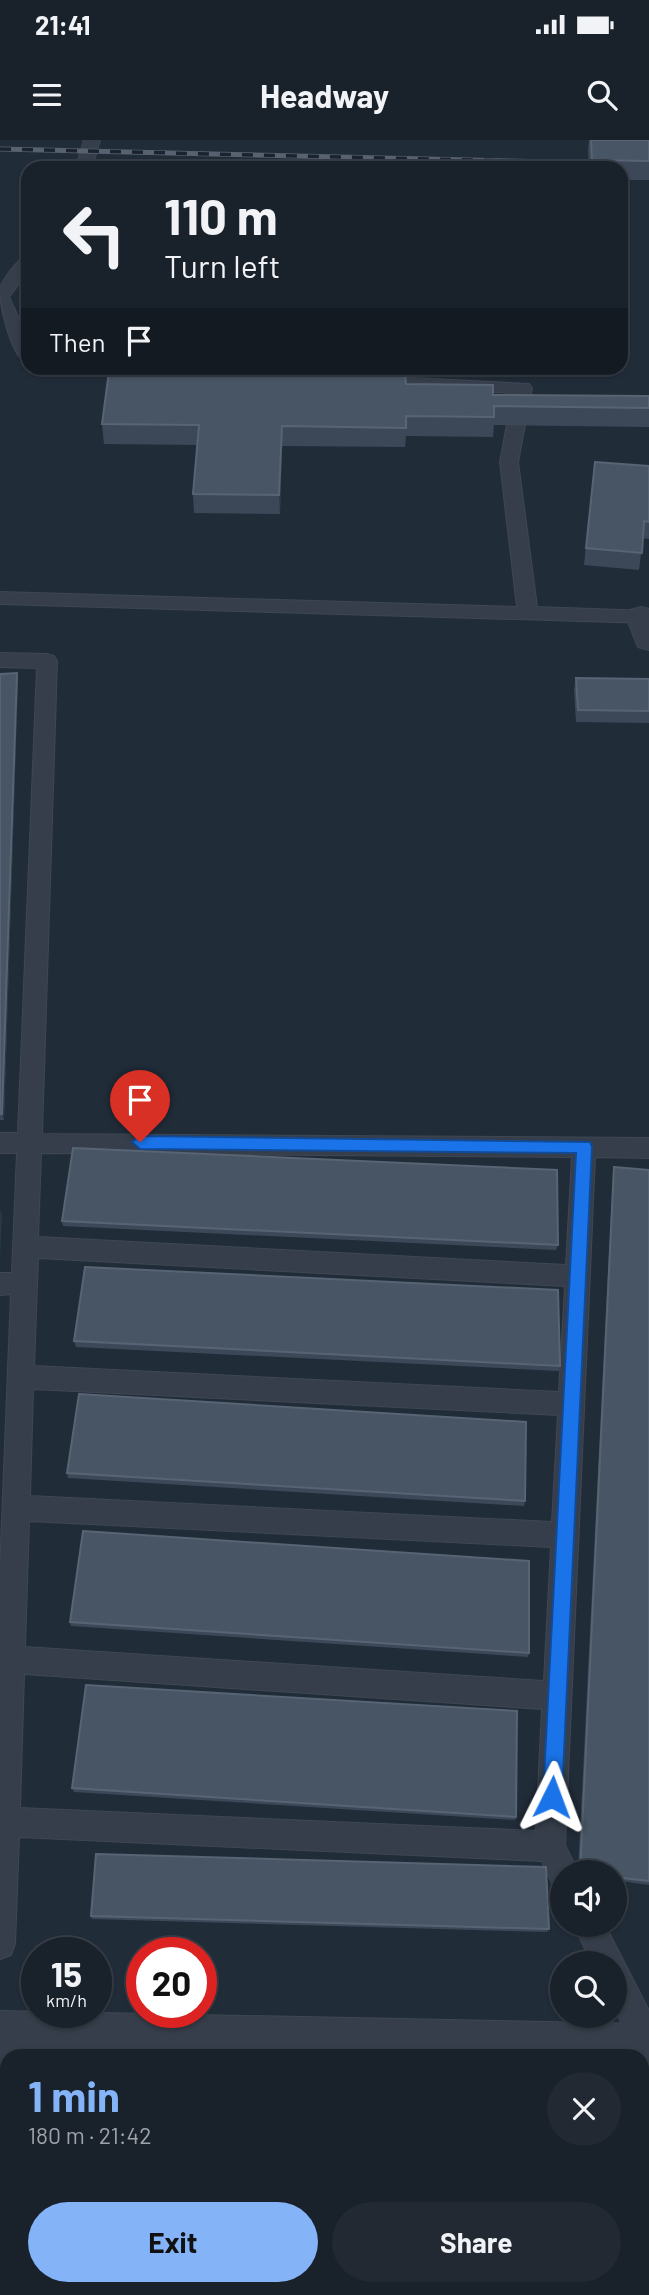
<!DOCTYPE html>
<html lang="en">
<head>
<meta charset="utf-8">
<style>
	:root { --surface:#19212b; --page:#222933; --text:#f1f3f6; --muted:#9fa3a9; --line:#373e47; --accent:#84b3f7 }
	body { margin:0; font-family:Barlow,sans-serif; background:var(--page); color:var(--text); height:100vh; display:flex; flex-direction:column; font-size:26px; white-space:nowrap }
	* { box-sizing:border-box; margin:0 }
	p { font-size:23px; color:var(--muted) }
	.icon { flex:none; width:38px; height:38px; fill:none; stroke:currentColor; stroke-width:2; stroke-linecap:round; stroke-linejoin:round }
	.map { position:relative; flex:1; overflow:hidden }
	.side { position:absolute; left:0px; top:1909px; width:649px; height:247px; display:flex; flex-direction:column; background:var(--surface); border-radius:21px 21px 0 0; box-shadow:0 2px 5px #0004,0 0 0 2px var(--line) }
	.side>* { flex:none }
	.guide { position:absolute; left:21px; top:21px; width:607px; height:214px; border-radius:21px; box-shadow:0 2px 5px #0004,0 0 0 2px var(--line); background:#19212b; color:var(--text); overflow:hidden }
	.buttons { position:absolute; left:550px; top:1720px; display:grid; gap:14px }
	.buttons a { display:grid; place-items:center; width:77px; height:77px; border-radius:50%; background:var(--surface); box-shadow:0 2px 5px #0004,0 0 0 2px var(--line); font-size:35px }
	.speed { position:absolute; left:21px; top:1797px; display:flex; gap:14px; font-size:35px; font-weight:700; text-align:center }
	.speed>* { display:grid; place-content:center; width:91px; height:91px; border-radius:50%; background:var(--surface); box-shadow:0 2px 5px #0004,0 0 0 2px var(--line); line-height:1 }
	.speed small { font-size:18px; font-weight:400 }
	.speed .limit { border:10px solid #d22; background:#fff; color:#111 }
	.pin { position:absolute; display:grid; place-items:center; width:60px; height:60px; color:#fff; margin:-72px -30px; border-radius:50% 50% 50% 0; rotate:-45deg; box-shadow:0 0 7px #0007 }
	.pin .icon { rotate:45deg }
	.me { position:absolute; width:77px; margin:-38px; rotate:3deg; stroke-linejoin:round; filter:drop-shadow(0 0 5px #0008) }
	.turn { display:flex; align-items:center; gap:24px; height:147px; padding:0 28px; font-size:32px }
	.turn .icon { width:91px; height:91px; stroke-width:2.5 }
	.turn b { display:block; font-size:49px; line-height:60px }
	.then { display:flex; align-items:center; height:66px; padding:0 28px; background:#0003; gap:14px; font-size:26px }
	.round { display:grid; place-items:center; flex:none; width:74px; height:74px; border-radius:37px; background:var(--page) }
	.head { display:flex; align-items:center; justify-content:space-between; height:119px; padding:0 28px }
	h1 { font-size:42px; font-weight:700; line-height:52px; color:var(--accent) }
	.action { display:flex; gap:14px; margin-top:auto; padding:14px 28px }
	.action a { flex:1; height:80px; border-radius:42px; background:var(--accent); color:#111; font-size:28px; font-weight:700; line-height:80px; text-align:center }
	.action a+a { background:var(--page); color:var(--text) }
	.status { display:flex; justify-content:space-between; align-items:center; height:49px; padding:0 35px; background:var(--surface); direction:ltr }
	.status svg { height:19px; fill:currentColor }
	header { display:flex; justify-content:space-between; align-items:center; height:91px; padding:0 28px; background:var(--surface); font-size:32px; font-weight:700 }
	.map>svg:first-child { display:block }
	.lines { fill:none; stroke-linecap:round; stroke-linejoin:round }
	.service-casing { stroke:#3e4753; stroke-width:2 }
	.minor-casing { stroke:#3e4753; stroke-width:2 }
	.service { fill:#353e4a; fill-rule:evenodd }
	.minor { fill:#353e4a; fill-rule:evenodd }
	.rail-casing { stroke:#576271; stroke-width:5 }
	.rail { stroke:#1a232e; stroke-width:3.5; stroke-dasharray:11; stroke-linecap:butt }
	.wall { fill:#3c4858 }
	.shaded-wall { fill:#2c3847 }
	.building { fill:#485564; stroke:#586473; stroke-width:2 }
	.route { fill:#1a73e8; stroke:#114b97; stroke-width:2 }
</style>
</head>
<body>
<div class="status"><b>21:41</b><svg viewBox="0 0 49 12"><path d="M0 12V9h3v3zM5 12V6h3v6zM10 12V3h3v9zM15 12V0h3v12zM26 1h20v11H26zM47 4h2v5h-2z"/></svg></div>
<header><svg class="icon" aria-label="menu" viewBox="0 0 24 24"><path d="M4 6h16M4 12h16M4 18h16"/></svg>Headway<svg class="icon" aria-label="search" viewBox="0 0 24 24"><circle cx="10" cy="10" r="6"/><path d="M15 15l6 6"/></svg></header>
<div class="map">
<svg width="649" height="2155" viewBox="0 0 649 2155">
	<rect width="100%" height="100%" fill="#212c39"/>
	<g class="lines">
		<g class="service-casing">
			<path id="service" d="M84 0H100L92 28H76Z
				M28 115V132L9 157 28 199V223C11 219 0 165 0 149 2 138 16 125 22 117Z
				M71 228H195L208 229 211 233 202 238 80 233Z
				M374 236 529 244 532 248 518 322 537 467 649 471V483L0 464V452L517 467 500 322 513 253 368 245 365 241 368 237Z
				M0 513 47 514 54 516 57 521 42 994 649 998V1018L595 1017 565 1705 578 1732H562V1746L552 1743 542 1721 19 1697 15 1804 11 1815 0 1819V1429L11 1154 0 1155V1133H12L17 1013H0V993H18L37 528 0 527ZM41 1013 572 1017 566 1125 38 1097ZM38 1118 565 1146 559 1252 34 1226ZM33 1249 558 1275 552 1382 30 1356ZM29 1381 551 1407 544 1541 25 1507ZM24 1534 542 1569 536 1691 20 1668Z
				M574 1785H605L649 1871V1920L638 1915 614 1868V1824H592Z
				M241 2149H275V2155H241Z"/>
		</g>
		<g class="minor-casing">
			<path id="minor" d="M641 467 649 469V510L638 507 626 477 630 470Z
				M0 1871 649 1884V1934H642V1916H7V1921H0Z"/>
		</g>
		<use href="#service" class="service"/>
		<use href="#minor" class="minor"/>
		<g class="rail-casing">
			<path id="rail" d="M0 9 554 22"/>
		</g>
		<use href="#rail" class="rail"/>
	</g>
	<path class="wall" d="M589 0H649V40H621V28H589L588 11Z
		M406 244 493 255 649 256V287L494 285 493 297 406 296 405 307 282 306 280 374 194 373 193 354 197 305 104 304 102 284Z
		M649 326V399L643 398 639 430 584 425 593 338Z
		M0 534 18 540 4 980H0Z
		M576 538 649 539V583L576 582 574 550Z
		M614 1027 649 1030V1745L614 1740V1732H578L613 1032Z
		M62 1081 558 1105 556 1110 63 1086Z
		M74 1201 560 1226 559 1231 76 1207Z
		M67 1333 525 1361 524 1366 68 1338Z
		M70 1482 529 1513 528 1517 71 1486Z
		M72 1648 516 1677 515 1680 74 1652Z
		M91 1776 549 1789 547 1792 92 1779Z"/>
	<path class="shaded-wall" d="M282 286V306L280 374 279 355Z
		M17 533 18 540 4 980 2 974Z
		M0 1069 2 1075 0 1117Z
		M112 2149H116V2155H112Z"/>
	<path class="building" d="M591 0H649V21L592 20Z
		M217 21 301 22 300 28H216Z
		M109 231 405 234 406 244 493 245V255L649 256V268L494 266V277L406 276V288L282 286 279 355 193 354 199 285 102 284Z
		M595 322 649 326V382L644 381 642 413 586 408Z
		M17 533 2 974H0V534Z
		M576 538 649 539V571L578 570Z
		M73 1008 557 1030 558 1105 62 1081Z
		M614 1027 649 1030V1741L614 1737V1732H580Z
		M85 1127 558 1150 560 1226 74 1201Z
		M79 1254 526 1282 525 1361 67 1333Z
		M83 1391 529 1421V1513L70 1482Z
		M86 1545 517 1571 516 1677 72 1648Z
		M96 1714 546 1727 549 1789 91 1776Z
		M0 2067H7V2149H112V2155H0Z
		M329 2149H480V2155H329Z"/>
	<path class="route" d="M140 996 590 1002 592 1007 562 1657 559 1664 552 1667 546 1664 543 1657 576 1013 140 1009 132 1002Z"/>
</svg>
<div class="buttons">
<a><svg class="icon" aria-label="sound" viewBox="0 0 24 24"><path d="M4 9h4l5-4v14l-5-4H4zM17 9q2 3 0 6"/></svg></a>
<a><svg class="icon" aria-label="search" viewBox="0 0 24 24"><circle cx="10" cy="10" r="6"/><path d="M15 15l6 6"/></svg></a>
</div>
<div class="speed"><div>15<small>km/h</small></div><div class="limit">20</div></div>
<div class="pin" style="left:140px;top:1002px;background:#d93025"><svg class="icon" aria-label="arrive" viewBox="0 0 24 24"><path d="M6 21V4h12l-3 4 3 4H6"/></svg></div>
<svg class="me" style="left:552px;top:1657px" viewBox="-20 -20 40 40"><path d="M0-17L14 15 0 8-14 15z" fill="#1a73e8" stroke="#fff" stroke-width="4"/></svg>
<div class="guide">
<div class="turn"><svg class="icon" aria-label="left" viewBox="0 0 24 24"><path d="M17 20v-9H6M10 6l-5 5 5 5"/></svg><div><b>110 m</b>Turn left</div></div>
<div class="then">Then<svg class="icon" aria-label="arrive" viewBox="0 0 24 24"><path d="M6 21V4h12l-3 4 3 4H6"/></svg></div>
</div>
<section class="side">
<div class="head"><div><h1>1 min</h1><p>180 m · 21:42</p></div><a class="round"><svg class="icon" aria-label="close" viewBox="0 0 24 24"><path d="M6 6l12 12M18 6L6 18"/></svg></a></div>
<div class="action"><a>Exit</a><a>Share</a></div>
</section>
</div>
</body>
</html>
